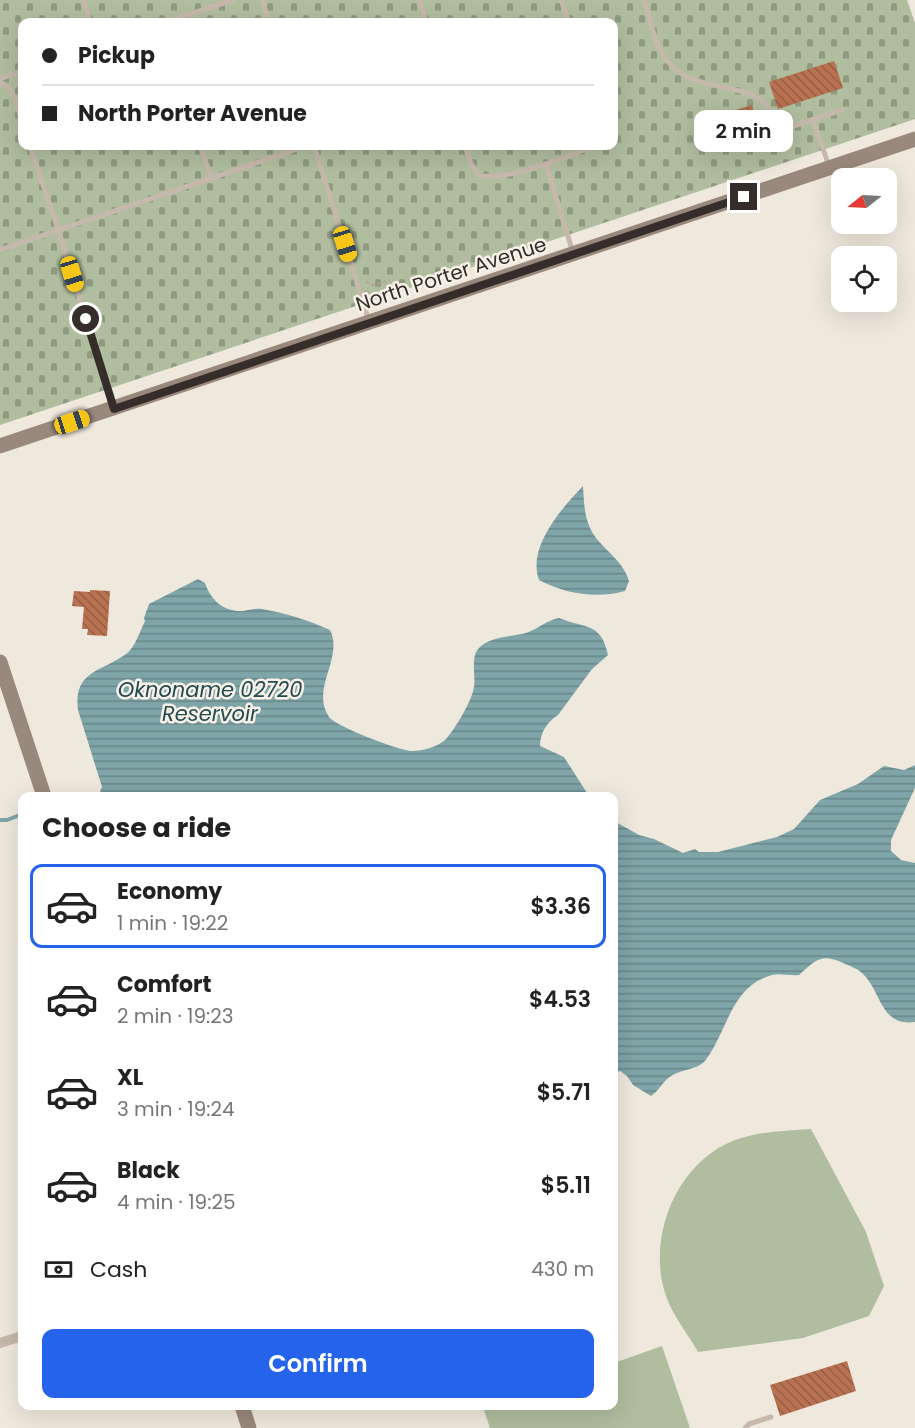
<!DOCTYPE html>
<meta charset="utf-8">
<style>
:root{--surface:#fff;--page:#f2f2f2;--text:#222;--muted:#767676;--line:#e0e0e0;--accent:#2563eb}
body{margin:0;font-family:Poppins,sans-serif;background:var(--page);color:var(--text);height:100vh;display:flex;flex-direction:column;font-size:22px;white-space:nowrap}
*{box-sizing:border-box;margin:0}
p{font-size:20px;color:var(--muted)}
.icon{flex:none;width:33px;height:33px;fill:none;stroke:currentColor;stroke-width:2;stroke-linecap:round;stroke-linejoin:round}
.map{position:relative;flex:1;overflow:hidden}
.details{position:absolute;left:18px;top:792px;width:600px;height:618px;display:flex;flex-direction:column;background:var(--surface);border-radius:12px;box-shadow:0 6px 24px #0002}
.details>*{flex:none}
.top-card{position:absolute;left:18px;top:18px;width:600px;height:132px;border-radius:12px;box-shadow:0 6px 24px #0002;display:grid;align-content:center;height:132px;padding:0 24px;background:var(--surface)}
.needle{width:39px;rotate:252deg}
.fabs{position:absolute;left:831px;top:168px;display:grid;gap:12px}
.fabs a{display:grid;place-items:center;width:66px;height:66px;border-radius:12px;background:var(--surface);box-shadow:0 6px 24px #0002;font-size:30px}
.end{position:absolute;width:27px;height:27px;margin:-14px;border:8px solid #342d29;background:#fff;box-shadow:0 0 0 3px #fff}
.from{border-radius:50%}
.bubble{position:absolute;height:42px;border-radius:12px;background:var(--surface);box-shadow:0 6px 24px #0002;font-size:20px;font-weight:600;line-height:42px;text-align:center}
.car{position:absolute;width:18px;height:36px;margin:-18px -9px;border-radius:8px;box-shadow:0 0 4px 2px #0007;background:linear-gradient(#f5c518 24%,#345 0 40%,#f5c518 0 76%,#345 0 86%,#f5c518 0)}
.top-card b{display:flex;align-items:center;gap:21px;height:57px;font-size:22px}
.top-card b+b{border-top:2px solid var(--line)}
.top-card i{width:15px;height:15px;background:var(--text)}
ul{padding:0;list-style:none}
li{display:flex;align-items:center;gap:18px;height:84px;margin:0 12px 9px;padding:0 12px;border:3px solid transparent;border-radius:12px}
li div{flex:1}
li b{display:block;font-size:22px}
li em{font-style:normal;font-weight:600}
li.on{border-color:var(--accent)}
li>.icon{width:54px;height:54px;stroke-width:1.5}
h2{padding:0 24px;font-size:27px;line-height:72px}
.pay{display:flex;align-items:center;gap:15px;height:66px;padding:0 24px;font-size:22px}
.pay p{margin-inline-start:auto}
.action{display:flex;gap:12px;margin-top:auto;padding:12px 24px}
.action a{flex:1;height:69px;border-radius:12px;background:var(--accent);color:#fff;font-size:24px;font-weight:600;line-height:69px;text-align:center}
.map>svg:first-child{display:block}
.cemetery{fill:url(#cemetery-stones);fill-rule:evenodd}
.pitch{fill:#b0bd9e}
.water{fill:url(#water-rules)}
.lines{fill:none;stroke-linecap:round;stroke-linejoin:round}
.stream{stroke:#7fa5a9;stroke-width:4}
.building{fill:url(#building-back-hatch)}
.path{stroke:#b2a394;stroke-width:2;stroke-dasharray:3 3;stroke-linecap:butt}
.lane{stroke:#c6b8aa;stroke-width:5}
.street{stroke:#c6b8aa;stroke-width:10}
.secondary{stroke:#99887c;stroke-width:15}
.route{stroke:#342d29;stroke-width:8}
.labels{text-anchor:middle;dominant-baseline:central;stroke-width:5;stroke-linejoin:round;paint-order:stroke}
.street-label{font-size:20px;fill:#342d29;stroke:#f7f1e8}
.water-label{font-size:21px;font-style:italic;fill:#234b51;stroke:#f7f1e8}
</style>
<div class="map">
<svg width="915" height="1428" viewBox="0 0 915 1428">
<defs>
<pattern id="cemetery-stones" width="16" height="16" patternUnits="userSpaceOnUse" patternTransform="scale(1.5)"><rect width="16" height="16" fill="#b0bd9e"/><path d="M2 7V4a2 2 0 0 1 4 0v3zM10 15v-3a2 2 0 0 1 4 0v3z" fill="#909a81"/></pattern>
<pattern id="water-rules" width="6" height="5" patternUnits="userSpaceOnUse" patternTransform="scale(1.5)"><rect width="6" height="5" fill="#7fa5a9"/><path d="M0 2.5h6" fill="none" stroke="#69878a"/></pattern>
<pattern id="building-back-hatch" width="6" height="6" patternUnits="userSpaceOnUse" patternTransform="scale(1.5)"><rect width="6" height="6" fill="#b87151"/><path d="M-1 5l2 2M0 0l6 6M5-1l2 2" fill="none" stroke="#965d43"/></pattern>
</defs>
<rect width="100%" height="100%" fill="#efe8dd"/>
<path class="cemetery" d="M 0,0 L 907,0 L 915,23 L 915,119 L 0,425 ZM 22,22 L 614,22 L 614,146 L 22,146 Z"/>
<path class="pitch" d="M 811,1129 L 866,1232 L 884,1286 L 869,1316 L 803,1338 L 698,1352 C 688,1334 673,1316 666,1296 C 646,1239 676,1162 735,1140 C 760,1131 785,1131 811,1129 Z
M 662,1346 L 690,1428 L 490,1428 L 483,1407 L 488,1406 L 614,1406 L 614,1363 Z"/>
<path class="water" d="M 583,486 C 584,501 584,518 592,532 C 603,550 623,560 629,581 L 625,591 C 596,599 565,594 539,580 C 527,547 562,508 583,486 Z
M 198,579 L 205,583 C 211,600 223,612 243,611 C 250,610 256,608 262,609 C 285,613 308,620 330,630 C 344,658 310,689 329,717 C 335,726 400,751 412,751 C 423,751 438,747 446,739 C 455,729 472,701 474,687 C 476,676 470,657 479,648 C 490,636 512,637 526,633 C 538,629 547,620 559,618 C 586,629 601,622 608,655 L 592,669 L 558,715 C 547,722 540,733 540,746 L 564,757 L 587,793 L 587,796 L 105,796 L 100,791 L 102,787 L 78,710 C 73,671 101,672 126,654 C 135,648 140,631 145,621 L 144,618 L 149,604 Z
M 915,765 L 915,788 L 891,840 L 891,851 L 901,860 L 915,863 L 915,1022 C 881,1027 881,992 864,975 C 859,969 850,966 843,963 C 821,953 816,960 799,975 C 790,976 780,973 772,975 C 730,987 728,1031 705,1061 C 696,1070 683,1069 673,1075 C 663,1080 660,1090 651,1096 L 633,1085 L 627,1076 L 620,1071 L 614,1074 L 614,821 L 639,835 L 654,839 L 683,853 L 695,849 L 699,852 L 718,852 L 777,837 L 794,829 L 820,800 L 858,784 L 884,766 L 904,770 Z"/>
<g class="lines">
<path class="stream" d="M 0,820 L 7,820 L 20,815"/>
</g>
<path class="building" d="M 834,61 L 843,88 L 778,109 L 769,82 Z
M 752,105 L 763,140 L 748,145 L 742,129 L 729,133 L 723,114 Z
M 90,590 L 110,591 L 107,636 L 87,635 L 88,629 L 82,629 L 84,607 L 72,606 L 74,591 L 90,592 Z
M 847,1361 L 856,1391 L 780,1416 L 770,1385 Z"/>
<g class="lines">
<path class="path" d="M 366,282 L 373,285 L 390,280"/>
<path class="lane" d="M 83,0 L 90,22
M 262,0 L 269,22
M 419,0 L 426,22
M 561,0 L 569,22
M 644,0 C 651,22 655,51 673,67 C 700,91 742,84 764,102 C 770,108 774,123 778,131 L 842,110
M 166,22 L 233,0
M 0,79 L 22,71
M 0,82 C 15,88 18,108 22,123
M 813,120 L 829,166
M 30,146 L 58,229 L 113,407
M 200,146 L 211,177
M 314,146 L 369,321
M 465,146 L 471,164 L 480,176 C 517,179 560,158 595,146
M 546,164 L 573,253
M 0,250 L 306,146
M 745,1428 L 749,1424 L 771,1417"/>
<path class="street" d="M 0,1343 L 22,1336"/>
<path class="secondary" d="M 0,446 L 915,139
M 0,662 L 44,796
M 242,1406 L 249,1428"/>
</g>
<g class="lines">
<path class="route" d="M 86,319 L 114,409 L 744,197"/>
</g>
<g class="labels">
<g class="street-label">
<text transform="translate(451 274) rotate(-18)">North Porter Avenue</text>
</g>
<g class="water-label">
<text x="210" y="689">Oknoname 02720<tspan x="210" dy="24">Reservoir</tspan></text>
</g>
</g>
</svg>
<div class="fabs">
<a><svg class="needle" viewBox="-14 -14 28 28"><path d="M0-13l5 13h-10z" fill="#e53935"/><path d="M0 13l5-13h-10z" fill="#767676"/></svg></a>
<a><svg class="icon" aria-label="locate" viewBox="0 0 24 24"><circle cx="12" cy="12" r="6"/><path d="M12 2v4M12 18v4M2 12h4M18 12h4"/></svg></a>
</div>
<i class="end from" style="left:86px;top:319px"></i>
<i class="end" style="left:744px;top:197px"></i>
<div class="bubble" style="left:694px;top:110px;width:99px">2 min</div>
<i class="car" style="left:345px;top:244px;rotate:163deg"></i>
<i class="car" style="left:72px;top:274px;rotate:163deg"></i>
<i class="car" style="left:72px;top:422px;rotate:72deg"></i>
<div class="top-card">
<b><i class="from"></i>Pickup</b>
<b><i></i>North Porter Avenue</b>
</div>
<section class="details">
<h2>Choose a ride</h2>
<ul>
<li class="on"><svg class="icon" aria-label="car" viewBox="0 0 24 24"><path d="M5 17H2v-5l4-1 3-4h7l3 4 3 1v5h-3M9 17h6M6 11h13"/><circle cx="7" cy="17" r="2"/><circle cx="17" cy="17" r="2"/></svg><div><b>Economy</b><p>1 min · 19:22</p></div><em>$3.36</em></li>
<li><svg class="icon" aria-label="car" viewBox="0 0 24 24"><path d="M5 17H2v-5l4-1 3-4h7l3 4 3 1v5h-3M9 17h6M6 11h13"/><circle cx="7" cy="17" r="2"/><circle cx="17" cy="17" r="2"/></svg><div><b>Comfort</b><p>2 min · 19:23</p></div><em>$4.53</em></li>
<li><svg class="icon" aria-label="car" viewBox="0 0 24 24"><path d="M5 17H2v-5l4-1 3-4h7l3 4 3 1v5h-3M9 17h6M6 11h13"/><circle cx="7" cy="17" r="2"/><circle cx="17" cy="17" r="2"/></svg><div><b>XL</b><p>3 min · 19:24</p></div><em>$5.71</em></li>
<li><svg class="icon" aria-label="car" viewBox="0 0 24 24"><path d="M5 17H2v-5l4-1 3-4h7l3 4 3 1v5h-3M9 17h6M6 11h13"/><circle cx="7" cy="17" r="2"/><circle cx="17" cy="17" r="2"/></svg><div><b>Black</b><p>4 min · 19:25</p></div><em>$5.11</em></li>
</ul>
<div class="pay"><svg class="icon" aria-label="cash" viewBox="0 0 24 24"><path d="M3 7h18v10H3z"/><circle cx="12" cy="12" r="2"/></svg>Cash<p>430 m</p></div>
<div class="action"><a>Confirm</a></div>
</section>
</div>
